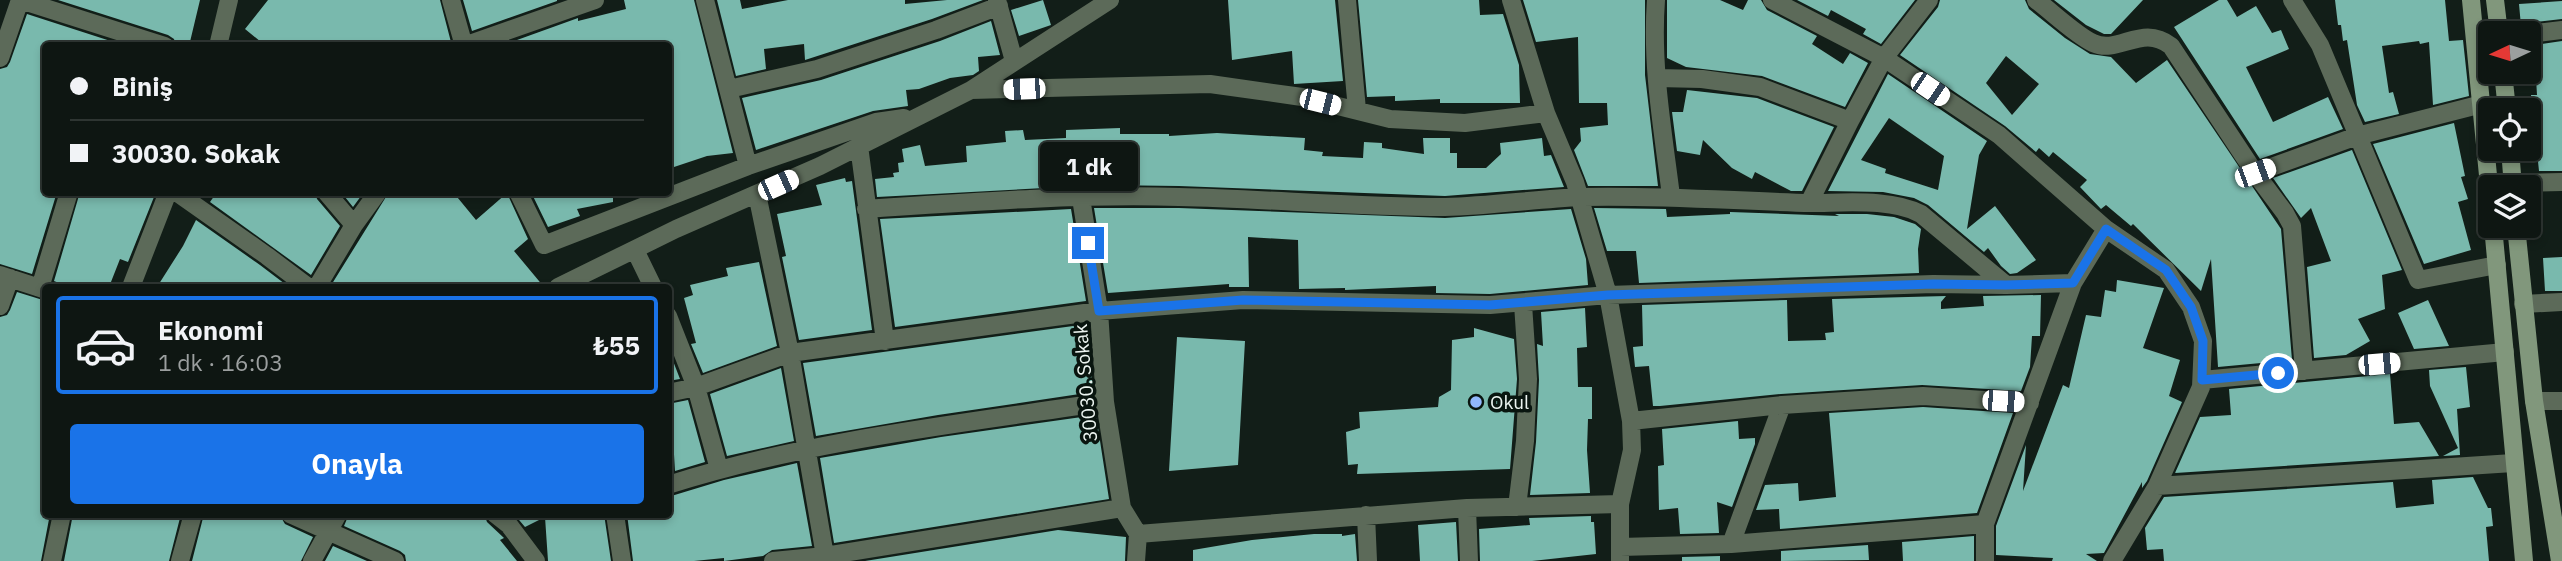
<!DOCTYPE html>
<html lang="tr">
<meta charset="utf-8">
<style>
:root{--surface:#0e1612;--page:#1c2320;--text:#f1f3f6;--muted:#9b9f9f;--line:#2e3532;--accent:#1a73e8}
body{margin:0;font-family:"IBM Plex Sans",sans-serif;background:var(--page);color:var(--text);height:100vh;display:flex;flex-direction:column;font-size:26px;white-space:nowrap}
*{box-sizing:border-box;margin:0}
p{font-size:23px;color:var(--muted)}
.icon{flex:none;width:38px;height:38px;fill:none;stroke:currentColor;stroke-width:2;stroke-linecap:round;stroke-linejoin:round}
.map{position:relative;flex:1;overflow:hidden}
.drawer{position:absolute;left:42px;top:284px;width:630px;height:234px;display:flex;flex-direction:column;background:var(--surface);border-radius:7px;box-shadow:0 4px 10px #0003,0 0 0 2px var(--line)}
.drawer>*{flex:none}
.banner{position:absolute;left:42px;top:42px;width:630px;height:154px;border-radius:7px;box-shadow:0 4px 10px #0003,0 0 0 2px var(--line);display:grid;align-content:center;height:154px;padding:0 28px;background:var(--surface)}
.needle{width:46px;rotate:266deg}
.fabs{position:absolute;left:2478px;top:21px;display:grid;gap:14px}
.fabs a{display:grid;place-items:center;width:63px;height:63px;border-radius:7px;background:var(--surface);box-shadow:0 4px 10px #0003,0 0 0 2px var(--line);font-size:35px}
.end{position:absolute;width:32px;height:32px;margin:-16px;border:9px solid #1a73e8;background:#fff;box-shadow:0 0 0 4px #fff}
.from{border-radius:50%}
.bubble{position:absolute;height:49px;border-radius:7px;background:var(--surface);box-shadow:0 4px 10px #0003,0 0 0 2px var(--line);font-size:23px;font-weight:800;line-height:49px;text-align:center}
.car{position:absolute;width:21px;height:42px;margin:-21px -10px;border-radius:9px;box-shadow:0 0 5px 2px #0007;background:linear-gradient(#fff 24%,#345 0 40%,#fff 0 76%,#345 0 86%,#fff 0)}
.banner b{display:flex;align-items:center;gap:24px;height:66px;font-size:26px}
.banner b+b{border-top:2px solid var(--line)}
.banner i{width:18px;height:18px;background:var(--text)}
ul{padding:12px 0 0;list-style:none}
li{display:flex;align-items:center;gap:21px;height:98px;margin:0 14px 10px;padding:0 14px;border:4px solid transparent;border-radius:7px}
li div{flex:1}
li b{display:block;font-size:26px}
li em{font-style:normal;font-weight:800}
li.active{border-color:var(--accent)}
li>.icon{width:63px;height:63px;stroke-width:1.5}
.button{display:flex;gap:14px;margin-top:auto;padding:14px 28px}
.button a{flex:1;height:80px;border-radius:7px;background:var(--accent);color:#fff;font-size:28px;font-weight:800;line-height:80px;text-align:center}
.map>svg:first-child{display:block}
.building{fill:#79b9ad;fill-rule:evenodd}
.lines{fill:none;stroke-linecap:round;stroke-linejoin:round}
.street{stroke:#5c6a59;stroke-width:18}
.secondary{stroke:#81977c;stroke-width:18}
.route{stroke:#1a73e8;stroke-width:9}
.poi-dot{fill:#91b8fd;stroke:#09150f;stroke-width:2.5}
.labels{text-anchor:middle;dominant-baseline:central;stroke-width:7;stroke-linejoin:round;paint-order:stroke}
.street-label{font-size:19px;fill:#ecf4f0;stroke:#09150f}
.poi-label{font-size:19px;fill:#ecf4f0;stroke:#09150f;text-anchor:start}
</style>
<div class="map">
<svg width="2562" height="561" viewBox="0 0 2562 561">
<rect width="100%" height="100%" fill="#121e18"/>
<path class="building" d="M 58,0 L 200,0 L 189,46 L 176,46 L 174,39 L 168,35 Z
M 268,0 L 440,0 L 452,46 L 266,46 L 245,29 Z
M 463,0 L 557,0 L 557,1 L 472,31 Z
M 624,0 L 694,0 L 733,153 L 707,156 L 668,169 L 668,46 L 500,46 L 578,18 L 578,21 L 626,9 Z
M 717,0 L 740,0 L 742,9 L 788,0 L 905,0 L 905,4 L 947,0 L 983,0 L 932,19 L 805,60 L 804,44 L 764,49 L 766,69 L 736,76 Z
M 1043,0 L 1051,25 L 1019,36 L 1011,10 Z
M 1228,0 L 1335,0 L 1343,81 L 1294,84 L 1292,51 L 1232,60 Z
M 1358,0 L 1479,0 L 1480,15 L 1503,14 L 1519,65 L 1520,103 L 1440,103 L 1440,99 L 1395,101 L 1395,96 L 1367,97 Z
M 1523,0 L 1645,0 L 1645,75 L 1658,186 L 1588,186 L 1574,150 L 1581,141 L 1580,128 L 1608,125 L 1607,103 L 1579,103 L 1578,37 L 1536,42 Z
M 1667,0 L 1720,0 L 1743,10 L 1748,0 L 1761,0 L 1767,10 L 1817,36 L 1812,44 L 1843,64 L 1850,53 L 1868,63 L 1845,107 L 1762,76 L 1686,67 L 1667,58 Z
M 1797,0 L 1915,0 L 1881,44 L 1863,34 L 1866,29 L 1831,10 L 1828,16 Z
M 1940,0 L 2025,0 L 2029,9 L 2065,38 L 2090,54 L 2111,57 L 2136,83 L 2167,60 L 2281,229 L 2292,360 L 2218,367 L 2211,259 L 2201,291 L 2133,224 L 2131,226 L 2106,205 L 2101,209 L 2080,187 L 2087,180 L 2053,152 L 2049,157 L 2039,148 L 2036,152 L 2005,126 L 1900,55 L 1938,7 ZM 2006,56 L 2039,84 L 2012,115 L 1986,83 Z
M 2054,0 L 2143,0 L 2111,34 L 2104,34 L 2086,25 Z
M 2219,0 L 2227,0 L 2237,17 L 2256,6 L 2272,33 L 2281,30 L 2289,49 L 2246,67 L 2273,122 L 2328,97 L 2343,129 L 2260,159 L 2174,27 Z
M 2335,0 L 2445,0 L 2449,41 L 2463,40 L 2469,96 L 2433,105 L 2429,42 L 2420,44 L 2419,41 L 2382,46 L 2389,93 L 2393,92 L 2399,114 L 2365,122 L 2357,105 L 2347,40 L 2343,41 L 2341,25 L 2338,25 Z
M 2562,1 L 2562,19 L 2528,23 L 2521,26 L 2519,4 Z
M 27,14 L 126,46 L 46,46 L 46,126 L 41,139 L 46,141 L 46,192 L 57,192 L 32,274 L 0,264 L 0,69 L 7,67 L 10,62 Z
M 991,21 L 1000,55 L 978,57 L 979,71 L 973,75 L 950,78 L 919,89 L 906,90 L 908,106 L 873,111 L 756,150 L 742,98 L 821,80 L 940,41 Z
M 2562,41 L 2562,171 L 2539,171 L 2531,95 L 2537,95 L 2534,45 Z
M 1888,74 L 1987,141 L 1979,155 L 1967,229 L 1995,206 L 2036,260 L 2017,273 L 2010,274 L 2001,266 L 1988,248 L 1984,252 L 1928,205 L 1914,198 L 1883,192 L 1828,191 ZM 1889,118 L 1944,156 L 1938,190 L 1885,173 L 1886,169 L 1861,160 Z
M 1687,90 L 1757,98 L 1834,127 L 1802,191 L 1791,191 L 1755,172 L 1752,179 L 1732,168 L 1703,140 L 1700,155 L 1677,151 L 1672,112 L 1683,112 Z
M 2454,123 L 2465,176 L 2461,177 L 2468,199 L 2458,202 L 2471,250 L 2424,264 L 2373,144 Z
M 1120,128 L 1120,134 L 1169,134 L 1169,136 L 1217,133 L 1305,138 L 1304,150 L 1323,152 L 1322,156 L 1363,158 L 1364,142 L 1382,143 L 1382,148 L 1424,154 L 1423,138 L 1450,138 L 1450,153 L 1457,153 L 1457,168 L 1486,168 L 1501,154 L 1500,143 L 1542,138 L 1544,156 L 1551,155 L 1564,187 L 1445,196 L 1179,186 L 1101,185 L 877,197 L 875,179 L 894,177 L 893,173 L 899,172 L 898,163 L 904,162 L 902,149 L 920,145 L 925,166 L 967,162 L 966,146 L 1006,142 L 1005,131 L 1023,130 L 1025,140 L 1066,138 L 1066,130 Z
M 2352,150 L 2402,270 L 2382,275 L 2385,309 L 2358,319 L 2370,341 L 2346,355 L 2314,358 L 2307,267 L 2331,261 L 2311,208 L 2301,218 L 2273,178 Z
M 845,178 L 846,182 L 852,181 L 872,330 L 799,340 L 782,257 L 786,256 L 777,214 L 822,205 L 816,185 Z
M 80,192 L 156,192 L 128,262 L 120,259 L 109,287 L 69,287 L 54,281 Z
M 217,192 L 315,192 L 317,199 L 340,226 L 311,275 L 210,202 Z
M 341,192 L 364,192 L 353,207 Z
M 389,192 L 453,192 L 476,220 L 507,193 L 528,239 L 514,251 L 544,287 L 330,287 Z
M 531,192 L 613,192 L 613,202 L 577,209 L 580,216 L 548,227 Z
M 1094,208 L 1179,208 L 1445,218 L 1571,209 L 1586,259 L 1588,285 L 1490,294 L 1436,293 L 1436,286 L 1345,290 L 1345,288 L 1299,289 L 1298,240 L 1248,237 L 1249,287 L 1229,287 L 1229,284 L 1108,293 Z
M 1594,208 L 1666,209 L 1667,217 L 1730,214 L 1730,212 L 1839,216 L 1835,214 L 1867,214 L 1894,217 L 1915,224 L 1921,229 L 1918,249 L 1919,273 L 1639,283 L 1636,251 L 1607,251 Z
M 1071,209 L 1086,301 L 895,327 L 880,219 Z
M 196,220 L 260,265 L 289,287 L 157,287 L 183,246 Z
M 2562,257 L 2562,291 L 2545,291 L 2543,258 Z
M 759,262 L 777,346 L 703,373 L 691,344 L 696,343 L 684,298 L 693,295 L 690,285 L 728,276 L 726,268 Z
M 2117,280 L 2164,288 L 2143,348 L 2180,360 L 2169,396 L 2182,402 L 2147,481 L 2142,488 L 2142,482 L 2104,553 L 2086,554 L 2097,561 L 2052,561 L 2053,558 L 1996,555 L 1996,526 L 2026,445 L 2023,491 L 2063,385 L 2069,388 L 2086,315 L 2101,317 L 2105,290 L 2116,292 Z
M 17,292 L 46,301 L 46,464 L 41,478 L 46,480 L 46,514 L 50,514 L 41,561 L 0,561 L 0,317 L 7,315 L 10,310 Z
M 2041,295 L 2040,336 L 2032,336 L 2030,367 L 2021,391 L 1922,385 L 1781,394 L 1660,406 L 1653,406 L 1649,366 L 1635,367 L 1633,347 L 1643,346 L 1642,305 L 1787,300 L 1788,341 L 1826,340 L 1825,333 L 1834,332 L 1832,299 L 1946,296 L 1941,302 L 1941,309 L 1984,306 L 1983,296 Z
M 2428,300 L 2449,346 L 2414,349 L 2398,313 Z
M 1585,308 L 1587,347 L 1577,348 L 1578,387 L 1592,387 L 1592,419 L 1588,419 L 1587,450 L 1590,493 L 1530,495 L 1536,442 L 1539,380 L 1537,344 L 1543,346 L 1541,312 Z
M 1088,324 L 1093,392 L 938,415 L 816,436 L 803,363 Z
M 1474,328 L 1514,339 L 1517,379 L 1510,469 L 1357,474 L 1358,464 L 1348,465 L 1346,432 L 1360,428 L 1359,412 L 1438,407 L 1439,397 L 1451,390 L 1452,340 L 1474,337 Z
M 1177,337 L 1245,341 L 1238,465 L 1169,471 Z
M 668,348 L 680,379 L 668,381 Z
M 2466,367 L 2470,407 L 2457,409 L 2460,455 L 2443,456 L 2458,448 L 2430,386 L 2429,370 Z
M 781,368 L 794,441 L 727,456 L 710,394 Z
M 2390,374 L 2394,424 L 2419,422 L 2439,456 L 2175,473 L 2200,417 L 2231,415 L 2229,389 Z
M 688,400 L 705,462 L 675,471 L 673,438 L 668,440 L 668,404 Z
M 1923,407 L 2013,413 L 1977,513 L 1780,529 L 1779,509 L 1756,510 L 1765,485 L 1798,483 L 1799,501 L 1836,497 L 1829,413 Z
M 1096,415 L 1109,499 L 834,543 L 820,458 L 941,437 Z
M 1738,421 L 1739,439 L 1755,438 L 1755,444 L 1732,507 L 1717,502 L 1719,533 L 1680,534 L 1678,508 L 1659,510 L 1658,466 L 1664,465 L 1662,429 Z
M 797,463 L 812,546 L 772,550 L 763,556 L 724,561 L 724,558 L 694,561 L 633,561 L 627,514 L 668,514 L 668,497 L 724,480 Z
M 2473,477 L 2488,508 L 2491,508 L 2493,526 L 2486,527 L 2489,561 L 2164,561 L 2163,549 L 2147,550 L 2145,528 L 2164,497 L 2393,482 L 2396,508 L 2434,504 L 2432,480 Z
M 73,514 L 181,514 L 169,561 L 64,561 Z
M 204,514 L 279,514 L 285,524 L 313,537 L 301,561 L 192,561 Z
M 349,514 L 484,514 L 487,522 L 504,538 L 500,540 L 517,561 L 406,561 L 405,555 L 400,551 L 344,526 Z
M 514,514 L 551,514 L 547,517 L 604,514 L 611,561 L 548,561 L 545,517 L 525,527 Z
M 1591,516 L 1591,522 L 1594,522 L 1596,554 L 1532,561 L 1480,561 L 1479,529 L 1530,525 L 1529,518 Z
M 1456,522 L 1458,561 L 1420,561 L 1418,525 Z
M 1058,530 L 1126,537 L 1125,561 L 865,561 Z
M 1314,534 L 1342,534 L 1342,536 L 1355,534 L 1357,561 L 1193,561 L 1193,550 L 1252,540 Z
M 1974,536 L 1974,561 L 1903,561 L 1902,542 Z
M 1868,545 L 1869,560 L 1781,561 L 1781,551 Z
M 333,546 L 367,561 L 325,561 Z
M 1720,556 L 1720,561 L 1682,561 L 1682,557 Z"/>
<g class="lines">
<path class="street" d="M 20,0 L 165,46
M 451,0 L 464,46
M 705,0 L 748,166
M 997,0 L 1014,61
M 1347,0 L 1357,110
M 1656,0 C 1651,66 1663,131 1671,196
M 1772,0 L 1884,58 L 1999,135 L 2106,229 L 2166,270 L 2191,307 L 2203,341 L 2201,387 L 2157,486 L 2112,561
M 2036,0 C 2052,12 2076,35 2093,43 C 2119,55 2142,23 2171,46 L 2255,173 L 2357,136 L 2482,104
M 2292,0 L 2320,45 L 2418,280 L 2497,265
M 2529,34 L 2562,30
M 218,46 L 229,0
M 464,46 L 595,0
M 0,58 L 20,0
M 1657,78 L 1702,79 L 1760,87 L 1850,121
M 729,89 L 817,69 L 936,30 L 999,6
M 971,90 L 1210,84 L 1302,97 L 1390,119 L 1465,123 L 1546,113
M 859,146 L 885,341
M 2255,173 L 2285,213 L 2292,226 L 2304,371
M 2513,183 L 2562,182
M 176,192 L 267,256 L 308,287
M 326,192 L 354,225
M 518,192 L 544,245 L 748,166 L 876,122 L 904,118
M 757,194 L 790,353 L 825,556
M 1081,198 L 1099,311 L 1105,402 L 1122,508 L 1138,534 L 1136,561
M 1809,203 L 1850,121 L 1884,58 L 1929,0
M 866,209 C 970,202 1075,194 1179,197 C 1268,199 1356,207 1445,207 C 1491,206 1536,199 1582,197 C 1659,195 1734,201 1811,203 C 1843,203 1892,198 1921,214 L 2006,285
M 635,250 L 653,287
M 0,275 L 46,290
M 131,287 L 168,192
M 317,287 L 354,225 L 378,192
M 558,287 L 676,229 L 820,166 L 971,90 L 1110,0
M 40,288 L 69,192
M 2523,304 L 2562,302
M 0,306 L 10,278
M 668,316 L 696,387 L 719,469
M 2202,380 L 2505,352
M 668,393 L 696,387 L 790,353 L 1099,311 L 1243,300 L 1490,305 L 1608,295 L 1933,284 L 2006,285 L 2073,283
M 2534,401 L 2562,401
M 1631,421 L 1782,405 L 1923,396 L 2030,403
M 668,485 C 809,440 959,424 1105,402
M 2157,486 L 2513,463
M 1620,504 L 1620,561
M 1517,507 L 1525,441 L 1528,379 L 1523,304
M 1467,508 L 1469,561
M 290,514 L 395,561
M 495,514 L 509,525 L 536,561
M 615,514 L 622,561
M 1366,515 L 1368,561
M 1138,534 L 1467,508 L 1620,504 L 1632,450 L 1631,421 L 1608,295 L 1575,182 L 1546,113 L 1511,0
M 1731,544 L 1782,405
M 1620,547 L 1731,544 L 1985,524
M 52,561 L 62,514
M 180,561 L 193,514
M 312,561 L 338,514
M 773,561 L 825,556 L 1122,508
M 1985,561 L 1985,524 L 2073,283 L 2106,229"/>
<path class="secondary" d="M 2471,0 L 2490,196
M 2495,0 L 2499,33
M 2503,72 L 2507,110
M 2510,149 L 2513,187
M 2493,226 L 2524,561
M 2516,226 L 2534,401 L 2560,561"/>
</g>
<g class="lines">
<path class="route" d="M 1088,243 L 1099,311 L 1243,300 L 1490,305 L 1608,295 L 1933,284 L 2006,285 L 2073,283 L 2106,229 L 2166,270 L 2191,307 L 2203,341 L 2202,380 L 2278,373"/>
</g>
<circle class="poi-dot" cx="1476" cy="402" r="7"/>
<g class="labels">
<g class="street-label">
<text transform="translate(1085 383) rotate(-95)">30030. Sokak</text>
</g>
<g class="poi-label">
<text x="1490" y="402">Okul</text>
</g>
</g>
</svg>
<div class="fabs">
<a><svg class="needle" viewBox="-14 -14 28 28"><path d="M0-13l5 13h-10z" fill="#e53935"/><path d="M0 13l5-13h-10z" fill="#9b9f9f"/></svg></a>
<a><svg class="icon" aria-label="locate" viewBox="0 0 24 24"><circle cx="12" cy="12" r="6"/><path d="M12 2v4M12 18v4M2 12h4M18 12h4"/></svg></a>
<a><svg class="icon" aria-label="layers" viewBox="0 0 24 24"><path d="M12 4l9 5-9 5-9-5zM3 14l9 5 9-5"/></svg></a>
</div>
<i class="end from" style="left:2278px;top:373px"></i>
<i class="end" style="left:1088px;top:243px"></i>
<div class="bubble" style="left:1040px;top:142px;width:98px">1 dk</div>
<i class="car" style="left:1024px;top:89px;rotate:268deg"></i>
<i class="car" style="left:1930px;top:89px;rotate:124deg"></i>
<i class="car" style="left:1320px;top:102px;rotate:104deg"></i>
<i class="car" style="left:2255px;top:173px;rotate:70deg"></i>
<i class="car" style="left:778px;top:185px;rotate:66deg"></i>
<i class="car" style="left:2379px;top:364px;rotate:85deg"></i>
<i class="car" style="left:2003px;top:401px;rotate:93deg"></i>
<div class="banner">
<b><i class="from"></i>Biniş</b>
<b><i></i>30030. Sokak</b>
</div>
<section class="drawer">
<ul>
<li class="active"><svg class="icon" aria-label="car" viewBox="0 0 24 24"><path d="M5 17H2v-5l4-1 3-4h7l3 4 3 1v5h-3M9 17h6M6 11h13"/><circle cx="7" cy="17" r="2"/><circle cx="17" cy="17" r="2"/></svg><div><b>Ekonomi</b><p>1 dk · 16:03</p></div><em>₺55</em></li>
</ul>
<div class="button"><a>Onayla</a></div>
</section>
</div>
